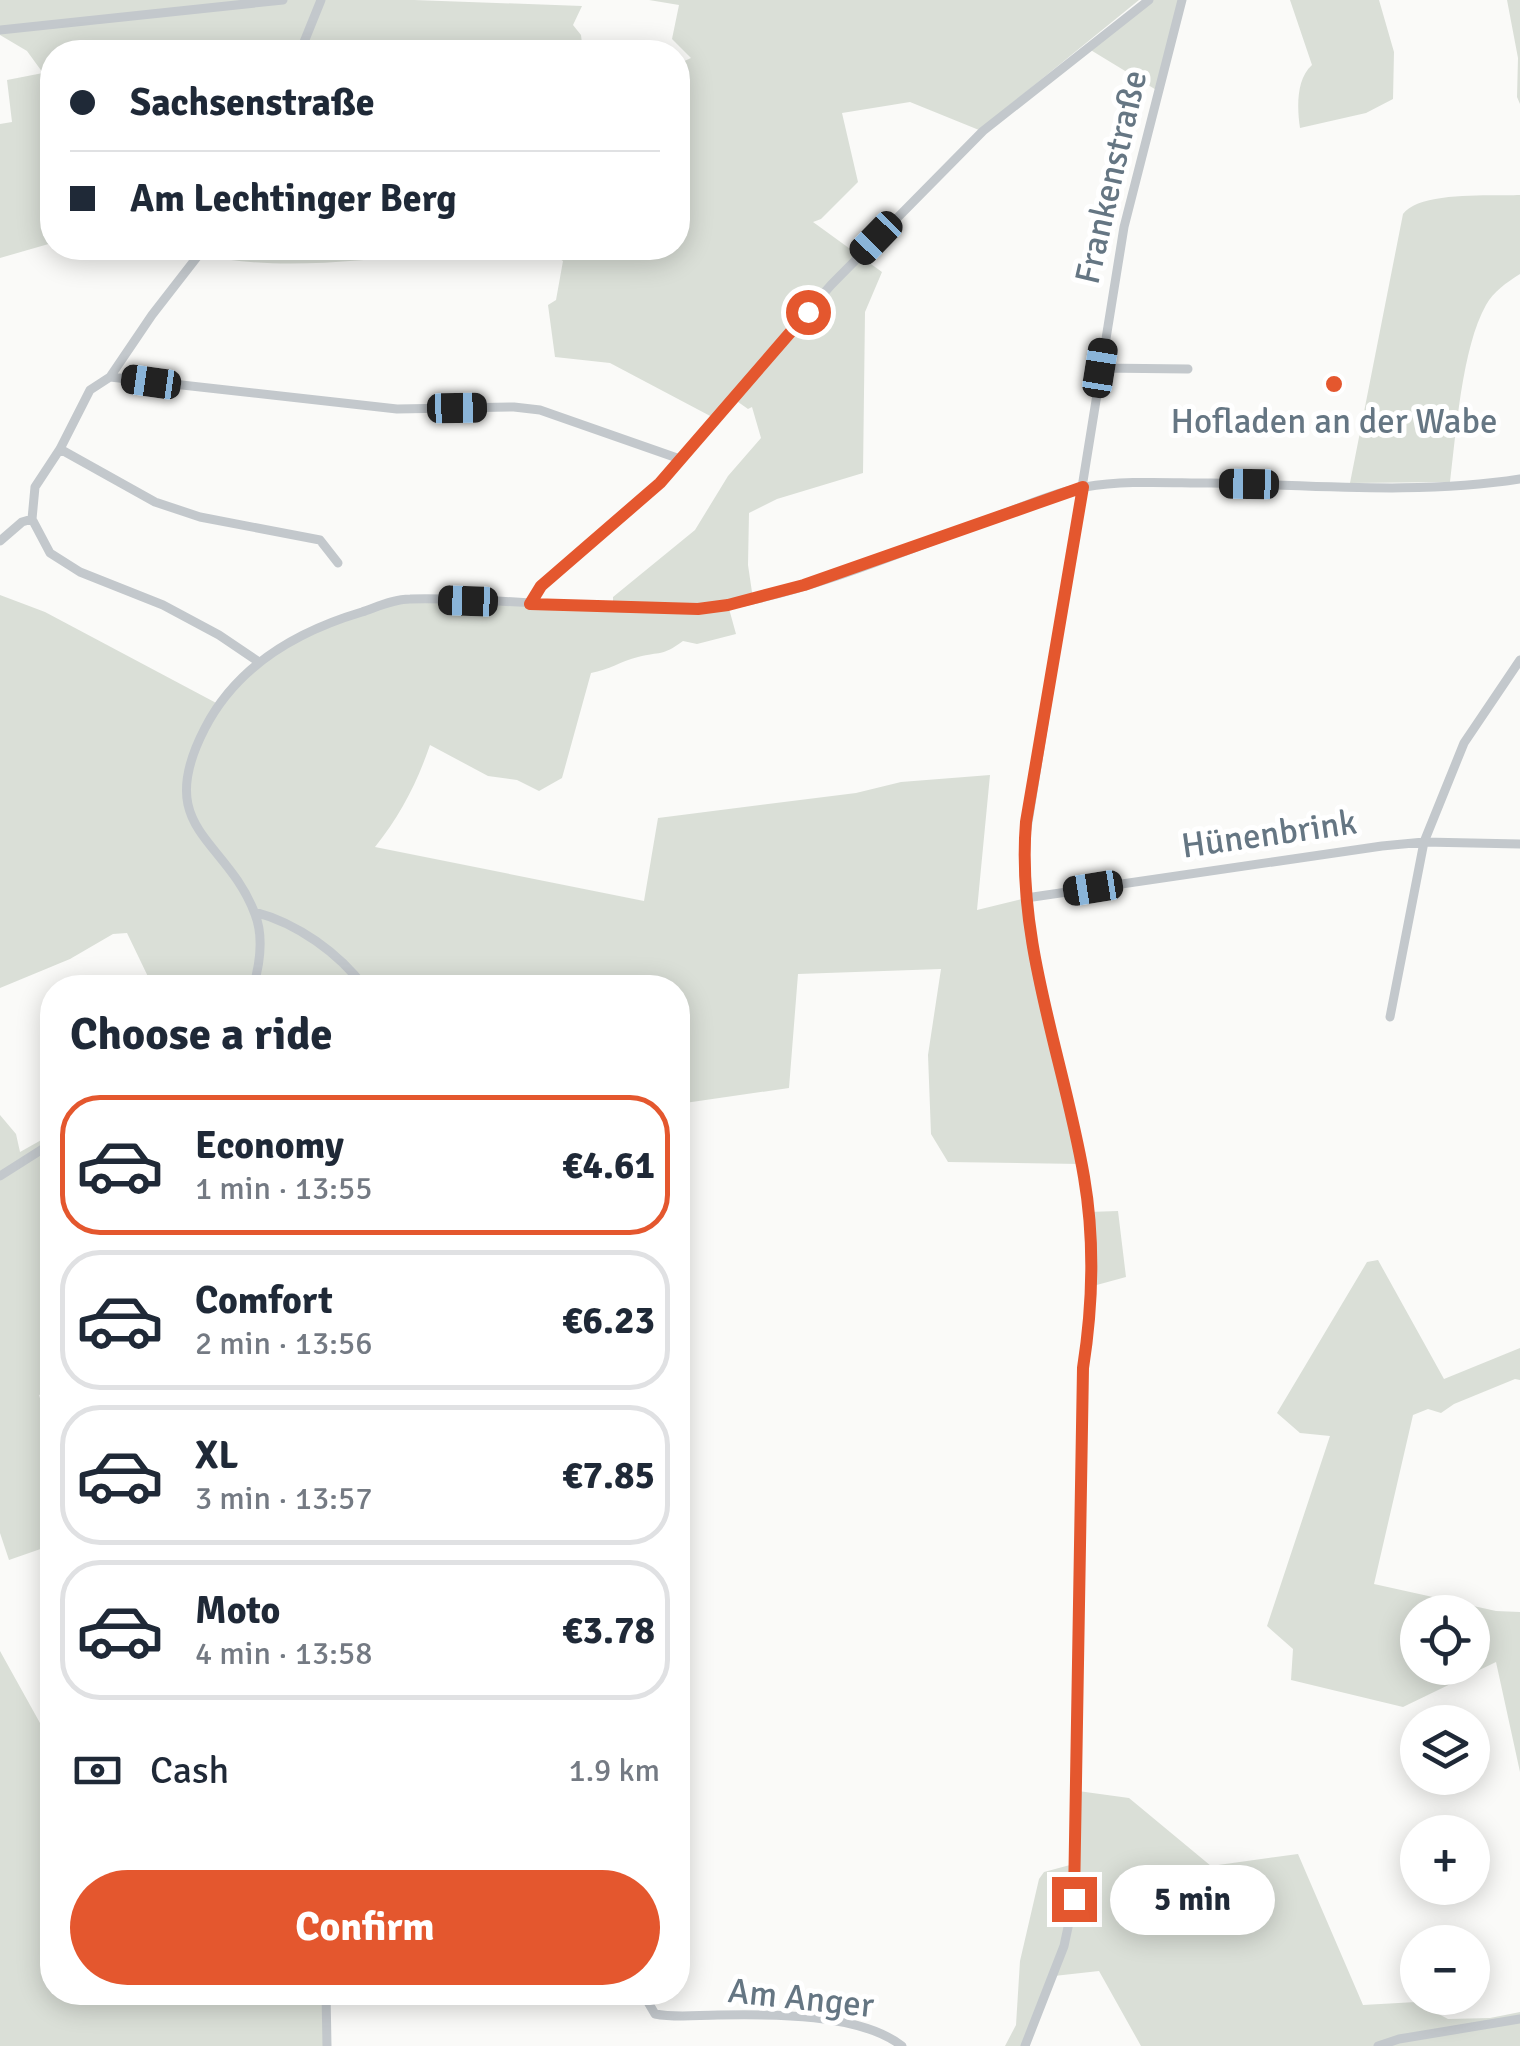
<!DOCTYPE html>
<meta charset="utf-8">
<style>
:root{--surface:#fff;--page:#f2f2f3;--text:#1f2937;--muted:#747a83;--line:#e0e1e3;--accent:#e4572e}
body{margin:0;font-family:Signika,sans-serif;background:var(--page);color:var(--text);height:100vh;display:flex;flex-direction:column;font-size:38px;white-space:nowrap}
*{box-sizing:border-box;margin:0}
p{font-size:32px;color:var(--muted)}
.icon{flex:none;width:55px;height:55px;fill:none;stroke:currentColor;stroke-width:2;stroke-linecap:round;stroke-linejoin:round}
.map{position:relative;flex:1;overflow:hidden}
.side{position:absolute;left:40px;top:975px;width:650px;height:1030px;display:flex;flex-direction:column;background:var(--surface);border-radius:40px;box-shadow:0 5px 25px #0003}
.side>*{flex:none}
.top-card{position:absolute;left:40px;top:40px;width:650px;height:220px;border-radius:40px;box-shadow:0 5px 25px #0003;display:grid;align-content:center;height:220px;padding:0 30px;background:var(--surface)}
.tools{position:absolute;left:1400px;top:1595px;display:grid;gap:20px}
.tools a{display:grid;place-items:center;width:90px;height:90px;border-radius:50%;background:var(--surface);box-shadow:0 5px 25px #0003;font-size:50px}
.end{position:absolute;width:45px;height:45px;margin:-22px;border:12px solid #e4572e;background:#fff;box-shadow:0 0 0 5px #fff}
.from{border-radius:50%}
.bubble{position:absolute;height:70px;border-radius:35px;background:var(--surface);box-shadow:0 5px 25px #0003;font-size:32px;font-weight:700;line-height:70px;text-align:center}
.car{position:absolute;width:30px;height:60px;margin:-30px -15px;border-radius:12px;box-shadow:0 0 8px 2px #0007;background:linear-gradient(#222 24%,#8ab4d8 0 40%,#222 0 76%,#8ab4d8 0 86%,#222 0)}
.top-card b{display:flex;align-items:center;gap:35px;height:95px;font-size:38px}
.top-card b+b{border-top:2px solid var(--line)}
.top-card i{width:25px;height:25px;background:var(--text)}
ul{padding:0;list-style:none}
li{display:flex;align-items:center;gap:30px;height:140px;margin:0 20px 15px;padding:0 10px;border:5px solid var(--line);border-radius:40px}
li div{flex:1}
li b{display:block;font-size:38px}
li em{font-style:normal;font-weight:700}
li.on{border-color:var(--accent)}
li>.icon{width:90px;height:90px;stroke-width:1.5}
h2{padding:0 30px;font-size:45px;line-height:120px}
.pay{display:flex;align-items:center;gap:25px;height:110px;padding:0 30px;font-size:38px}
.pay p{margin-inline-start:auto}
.action{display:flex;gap:20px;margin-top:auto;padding:20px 30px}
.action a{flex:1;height:115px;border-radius:60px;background:var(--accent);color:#fff;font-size:40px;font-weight:700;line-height:115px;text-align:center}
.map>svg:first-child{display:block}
.green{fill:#dadfd7;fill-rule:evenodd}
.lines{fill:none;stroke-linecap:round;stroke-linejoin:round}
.minor{stroke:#c3c8cc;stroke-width:9}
.route{stroke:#e4572e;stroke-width:12}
.poi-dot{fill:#e4572e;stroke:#fff;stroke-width:4}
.labels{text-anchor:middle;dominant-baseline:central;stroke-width:10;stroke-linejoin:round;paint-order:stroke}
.street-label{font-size:35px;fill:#657683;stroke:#fff}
.poi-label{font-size:35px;fill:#657683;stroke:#fff}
</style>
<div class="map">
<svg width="1520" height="2046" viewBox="0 0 1520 2046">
<rect width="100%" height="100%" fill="#fafaf8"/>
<path class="green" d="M 0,0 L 414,0 L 582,6 L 573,25 L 581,35 L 583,52 L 52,52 L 52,73 L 44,75 L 52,151 L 52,243 L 0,258 L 0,124 L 12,122 L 7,80 L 43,73 L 27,51 L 0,35 Z
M 649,0 L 1139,0 L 979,130 L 910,102 L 842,113 L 858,182 L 821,219 L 813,222 L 882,272 L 865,312 L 863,473 L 777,499 L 749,513 L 748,565 L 753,599 L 728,605 L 736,634 L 697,644 L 683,641 C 661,657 661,651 638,657 C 621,661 609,670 591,673 L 562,778 L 539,791 L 517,780 L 488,776 L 430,745 C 417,783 400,816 375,847 L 644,901 L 658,818 L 856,793 L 901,782 L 990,775 L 977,910 L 1026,898 L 1081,1164 L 948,1162 L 931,1134 L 928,1055 L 941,969 L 798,974 L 789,1088 L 678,1104 L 678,988 L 153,987 L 127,933 L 113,934 L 70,959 L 0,988 L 0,595 L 45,612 L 220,705 L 239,683 L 299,635 L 405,599 L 613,607 L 613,597 L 695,530 L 728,476 L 761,438 L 752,407 L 748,409 L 731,397 L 714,418 L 610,363 L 555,357 L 548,305 L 556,300 L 563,261 L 546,250 C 436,244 305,280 199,254 L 204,248 L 678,248 L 678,64 L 691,58 L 672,39 L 679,5 Z
M 1148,0 L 1185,0 L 1158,91 L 1089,49 Z
M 1290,0 L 1379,0 L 1394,52 L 1393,99 L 1366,113 L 1300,128 C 1297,108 1296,79 1312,65 Z
M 1507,0 L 1520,0 L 1520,104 L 1517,97 L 1518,58 Z
M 1520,195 L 1520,274 C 1506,283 1494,291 1486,305 C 1462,347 1456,434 1450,482 L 1350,483 L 1403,214 C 1419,191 1492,196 1520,195 Z
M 0,1115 L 16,1134 L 20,1152 L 52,1134 L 52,1391 L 39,1395 L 52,1438 L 52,1545 L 9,1560 L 0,1533 Z
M 1118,1211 L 1126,1277 L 1093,1286 L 1088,1212 Z
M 1378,1260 L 1444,1379 L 1520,1348 L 1520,1380 L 1515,1379 L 1454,1404 L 1441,1413 L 1428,1409 L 1413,1415 L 1374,1584 L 1496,1611 L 1520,1612 L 1520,1772 L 1496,1662 L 1403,1707 L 1291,1680 L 1293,1649 L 1267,1626 L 1330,1436 L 1300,1433 L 1277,1413 L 1367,1262 ZM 1418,1612 L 1472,1612 L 1472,1668 L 1418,1668 Z
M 0,1651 L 40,1723 L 52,1717 L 52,1992 L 326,1993 L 327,2046 L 0,2046 Z
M 1078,1791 L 1129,1798 L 1211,1866 L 1298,1854 L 1363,2005 L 1416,2002 L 1448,2019 L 1490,2018 L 1520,2012 L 1520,2046 L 1141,2046 L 1099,1971 L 1054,1976 L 1025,2046 L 1005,2046 L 1016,2025 L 1020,1961 L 1039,1879 L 1044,1872 L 1070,1865 L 1071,1798 Z"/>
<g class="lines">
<path class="minor" d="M 0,30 L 283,0
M 300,52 L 321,0
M 204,248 L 152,315 L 110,377 L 90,390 L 60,449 L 35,487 L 32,519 L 50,553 L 80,572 L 163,605 L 219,635 L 259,662
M 1100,368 L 1188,369
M 110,377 L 397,409 L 514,407 L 540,410 L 680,459
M 60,449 L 155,502 L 200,517 L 320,540 L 338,563
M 0,541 L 22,522 L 32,519
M 530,604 L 541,587 L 660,483 L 831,285 L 983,131 L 1149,0
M 1026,898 L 1382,846 L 1424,842 L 1520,844
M 255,912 C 297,923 339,953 365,988
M 253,988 C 260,964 264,937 255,914 C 226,837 152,830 205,728 C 237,666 298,631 362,612 C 377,607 394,599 410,599 C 485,597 561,607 636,608 C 667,608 697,610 728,605 C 815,589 900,553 982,522 C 1015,510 1051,493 1085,487 C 1126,480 1169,483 1211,483 C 1313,485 1419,495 1520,479
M 1390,1017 L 1424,842 L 1464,743 L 1520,660
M 0,1176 L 52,1143
M 326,1992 L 327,2046
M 642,1992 L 655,2014 C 676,2018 698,2015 718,2015 C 771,2014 860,2013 902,2046
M 1025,2046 L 1064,1946 L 1074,1899 L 1083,1367 C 1093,1304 1095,1241 1084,1177 C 1065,1068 1021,959 1024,847 L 1124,227 L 1182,0
M 1378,2046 L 1399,2039 L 1520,2019"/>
</g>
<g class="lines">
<path class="route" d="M 808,312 L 660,483 L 541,586 L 530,604 L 698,609 L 728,605 L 804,585 L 1083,487 L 1026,822 C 1016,943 1064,1059 1084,1177 C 1095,1241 1093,1304 1083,1368 L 1074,1899"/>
</g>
<circle class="poi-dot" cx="1334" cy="384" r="10"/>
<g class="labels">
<g class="street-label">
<text transform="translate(1111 177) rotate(-77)">Frankenstraße</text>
<text transform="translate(1269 834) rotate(-8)">Hünenbrink</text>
<text transform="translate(801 1998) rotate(6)">Am Anger</text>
</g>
<g class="poi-label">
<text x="1334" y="421">Hofladen an der Wabe</text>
</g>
</g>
</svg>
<div class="tools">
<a><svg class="icon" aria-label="locate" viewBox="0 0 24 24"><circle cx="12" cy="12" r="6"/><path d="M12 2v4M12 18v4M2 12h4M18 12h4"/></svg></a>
<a><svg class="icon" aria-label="layers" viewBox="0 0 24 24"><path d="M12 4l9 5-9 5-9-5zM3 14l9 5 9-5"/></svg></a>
<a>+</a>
<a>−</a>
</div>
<i class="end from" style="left:808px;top:312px"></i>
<i class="end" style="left:1074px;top:1899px"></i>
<div class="bubble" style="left:1110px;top:1865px;width:165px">5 min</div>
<i class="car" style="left:876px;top:238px;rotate:224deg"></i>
<i class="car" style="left:1100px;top:368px;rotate:9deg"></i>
<i class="car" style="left:151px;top:382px;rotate:278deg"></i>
<i class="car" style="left:457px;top:408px;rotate:89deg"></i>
<i class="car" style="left:1249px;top:484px;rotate:271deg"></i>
<i class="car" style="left:468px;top:601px;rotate:272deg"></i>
<i class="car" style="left:1093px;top:888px;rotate:261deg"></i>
<div class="top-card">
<b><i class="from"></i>Sachsenstraße</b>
<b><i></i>Am Lechtinger Berg</b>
</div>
<section class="side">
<h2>Choose a ride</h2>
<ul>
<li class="on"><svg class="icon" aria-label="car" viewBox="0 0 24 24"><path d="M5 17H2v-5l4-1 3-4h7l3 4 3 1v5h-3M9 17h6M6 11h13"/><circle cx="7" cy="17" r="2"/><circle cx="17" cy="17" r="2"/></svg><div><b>Economy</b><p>1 min · 13:55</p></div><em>€4.61</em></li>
<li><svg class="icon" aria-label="car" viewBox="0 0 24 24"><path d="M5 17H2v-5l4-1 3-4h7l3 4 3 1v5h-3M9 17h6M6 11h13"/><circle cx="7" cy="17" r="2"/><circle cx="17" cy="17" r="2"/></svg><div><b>Comfort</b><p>2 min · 13:56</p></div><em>€6.23</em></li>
<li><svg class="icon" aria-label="car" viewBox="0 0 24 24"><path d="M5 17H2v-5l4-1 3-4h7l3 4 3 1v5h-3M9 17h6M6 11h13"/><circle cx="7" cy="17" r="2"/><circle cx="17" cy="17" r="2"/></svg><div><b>XL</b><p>3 min · 13:57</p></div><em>€7.85</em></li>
<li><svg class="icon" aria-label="car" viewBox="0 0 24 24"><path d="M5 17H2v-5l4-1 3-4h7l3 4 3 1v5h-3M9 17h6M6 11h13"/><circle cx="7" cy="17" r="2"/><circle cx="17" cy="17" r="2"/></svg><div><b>Moto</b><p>4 min · 13:58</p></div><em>€3.78</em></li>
</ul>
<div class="pay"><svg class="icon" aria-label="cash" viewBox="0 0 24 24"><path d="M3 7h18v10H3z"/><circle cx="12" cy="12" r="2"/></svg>Cash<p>1.9 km</p></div>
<div class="action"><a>Confirm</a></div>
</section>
</div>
